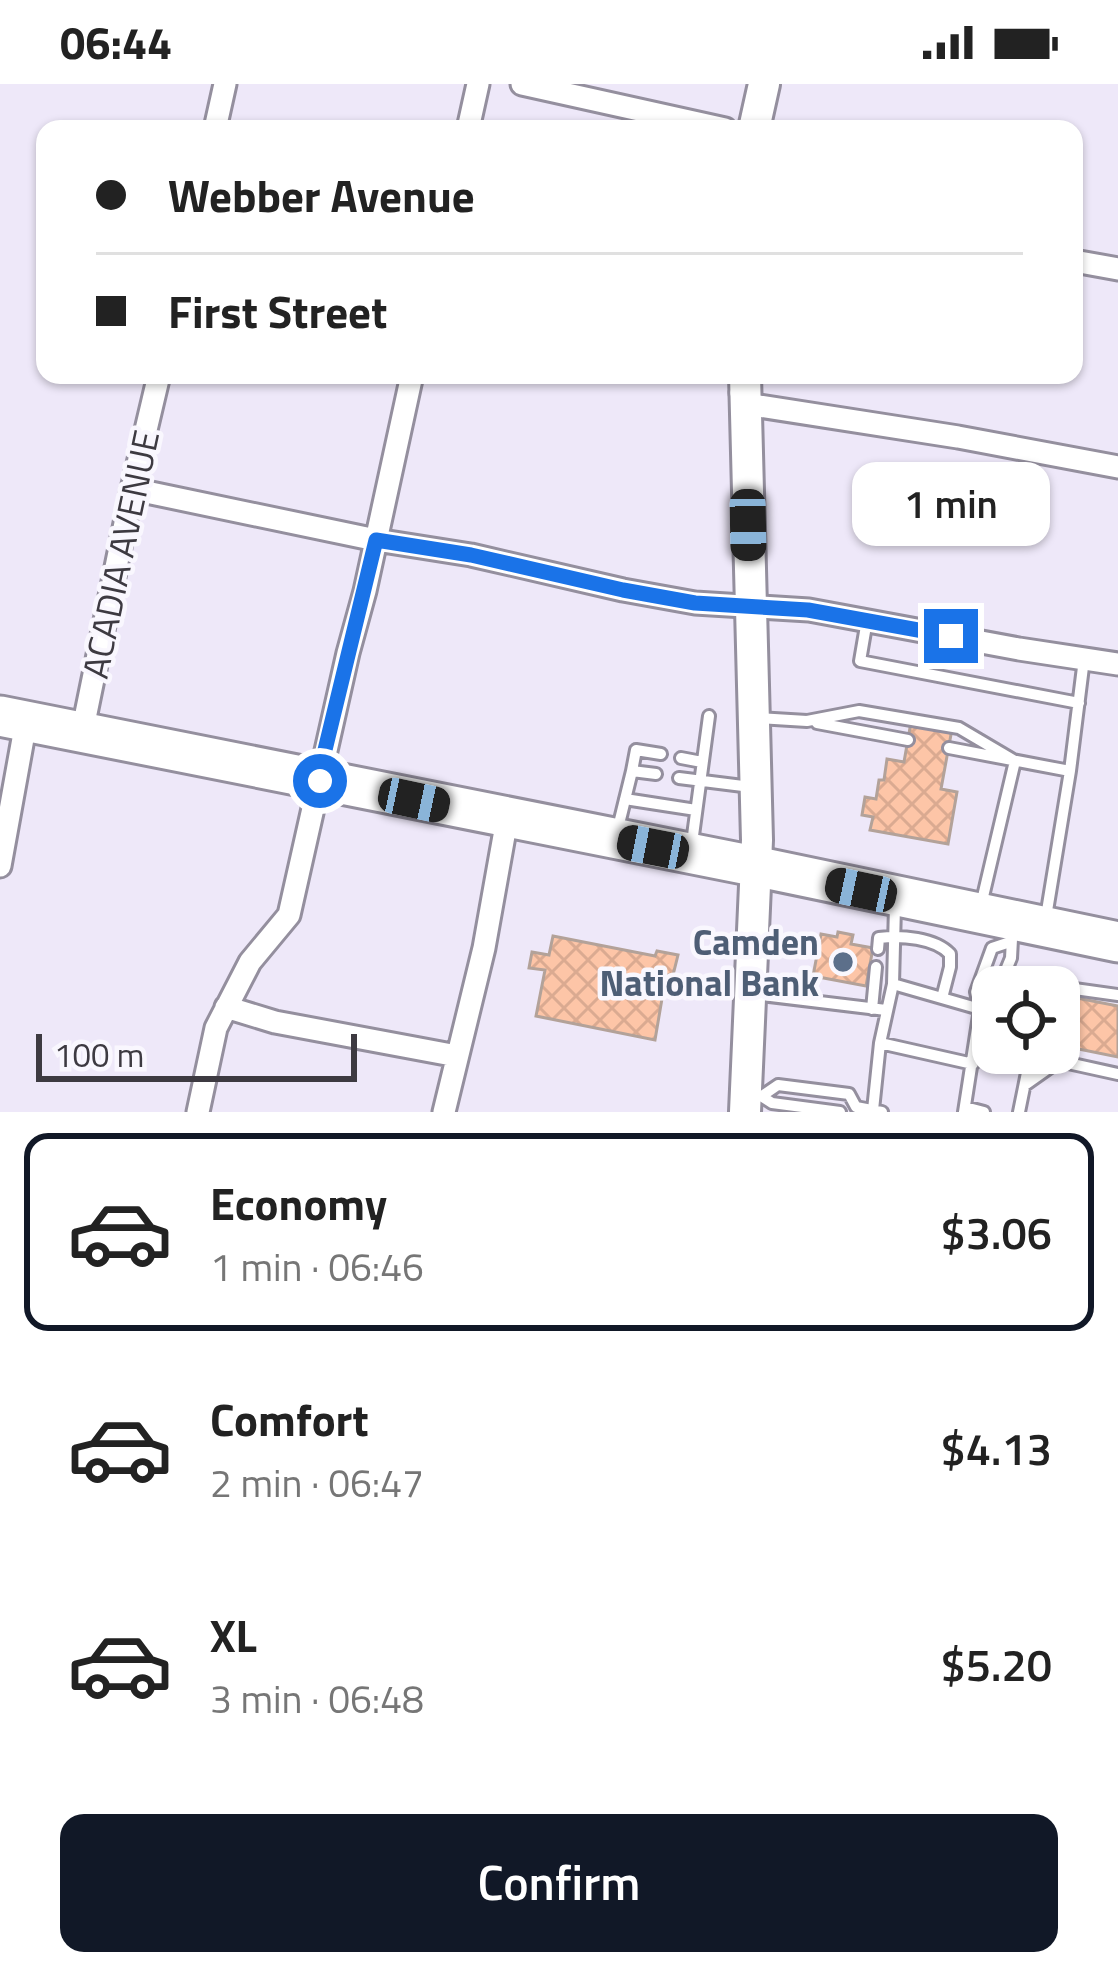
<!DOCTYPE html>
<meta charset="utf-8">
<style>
:root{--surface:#fff;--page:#f6f6f6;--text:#222;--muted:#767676;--line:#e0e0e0;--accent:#111827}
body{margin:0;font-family:"Titillium Web",sans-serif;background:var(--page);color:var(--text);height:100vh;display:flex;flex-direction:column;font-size:45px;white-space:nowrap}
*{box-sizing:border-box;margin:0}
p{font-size:39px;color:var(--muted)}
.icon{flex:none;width:66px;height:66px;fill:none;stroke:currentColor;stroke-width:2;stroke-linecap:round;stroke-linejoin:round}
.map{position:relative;height:1028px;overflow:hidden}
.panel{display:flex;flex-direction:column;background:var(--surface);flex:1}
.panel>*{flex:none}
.hud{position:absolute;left:36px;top:36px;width:1047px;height:264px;border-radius:24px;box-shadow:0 3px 9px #0004;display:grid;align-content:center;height:264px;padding:0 60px;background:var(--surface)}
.fabs{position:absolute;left:972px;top:882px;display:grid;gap:24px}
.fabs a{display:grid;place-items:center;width:108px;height:108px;border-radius:24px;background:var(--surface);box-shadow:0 3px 9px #0004;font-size:60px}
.scale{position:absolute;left:36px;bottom:30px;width:321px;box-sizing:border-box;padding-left:12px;border:6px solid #3d3a41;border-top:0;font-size:33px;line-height:42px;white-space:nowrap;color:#3d3a41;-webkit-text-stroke:9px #f9f7fe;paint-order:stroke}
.end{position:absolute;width:54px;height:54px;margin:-27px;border:15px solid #1a73e8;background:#fff;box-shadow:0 0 0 6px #fff}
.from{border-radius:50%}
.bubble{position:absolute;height:84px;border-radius:24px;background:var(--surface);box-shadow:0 3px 9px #0004;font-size:39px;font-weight:600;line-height:84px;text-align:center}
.car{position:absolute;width:36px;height:72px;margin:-36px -18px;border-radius:15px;box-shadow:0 0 9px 3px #0007;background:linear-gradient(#222 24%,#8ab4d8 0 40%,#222 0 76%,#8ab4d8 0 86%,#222 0)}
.hud b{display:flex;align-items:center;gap:42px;height:114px;font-size:45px}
.hud b+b{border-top:3px solid var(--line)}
.hud i{width:30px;height:30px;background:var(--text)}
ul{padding:21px 0 0;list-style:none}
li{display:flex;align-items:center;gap:36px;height:198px;margin:0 24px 18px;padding:0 36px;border:6px solid transparent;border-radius:24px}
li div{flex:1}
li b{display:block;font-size:45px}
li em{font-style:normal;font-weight:600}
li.active{border-color:var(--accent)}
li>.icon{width:108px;height:108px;stroke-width:1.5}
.button{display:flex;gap:24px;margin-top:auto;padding:24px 60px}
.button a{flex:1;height:138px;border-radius:24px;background:var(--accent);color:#fff;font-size:48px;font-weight:600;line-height:138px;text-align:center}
.status{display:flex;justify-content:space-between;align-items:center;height:84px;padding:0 60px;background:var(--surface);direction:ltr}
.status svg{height:33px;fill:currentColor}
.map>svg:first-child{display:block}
.building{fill:url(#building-cross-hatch);stroke:#b3a299;stroke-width:3}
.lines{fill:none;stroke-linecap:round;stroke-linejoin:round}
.lane-casing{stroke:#948f9e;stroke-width:16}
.street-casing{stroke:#948f9e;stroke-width:27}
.secondary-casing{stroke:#948f9e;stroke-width:36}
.highway-casing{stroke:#948f9e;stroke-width:45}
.lane{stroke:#fff;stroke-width:10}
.street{stroke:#fff;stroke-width:21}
.secondary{stroke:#fff;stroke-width:30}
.highway{stroke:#fff;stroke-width:39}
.route{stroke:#1a73e8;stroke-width:15}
.service-dot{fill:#5c6f8a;stroke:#f9f7fe;stroke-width:4.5}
.labels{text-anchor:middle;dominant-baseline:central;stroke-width:9;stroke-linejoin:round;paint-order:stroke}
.street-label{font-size:36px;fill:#3d3a41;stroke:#f9f7fe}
.service-label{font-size:36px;font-weight:bold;fill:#4e5e75;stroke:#f9f7fe;text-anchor:end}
</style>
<div class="status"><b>06:44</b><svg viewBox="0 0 49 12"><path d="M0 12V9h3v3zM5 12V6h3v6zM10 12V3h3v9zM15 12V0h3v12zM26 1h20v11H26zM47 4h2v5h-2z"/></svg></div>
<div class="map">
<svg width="1118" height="1028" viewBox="0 0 1118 1028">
<defs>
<pattern id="building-cross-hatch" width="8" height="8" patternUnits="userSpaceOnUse" patternTransform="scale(3)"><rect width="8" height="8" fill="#fdc5a7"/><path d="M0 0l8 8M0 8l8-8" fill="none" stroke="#daaa91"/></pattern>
</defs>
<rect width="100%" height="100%" fill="#eee8f9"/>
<path class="building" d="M 911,638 L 952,645 L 941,705 L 957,708 L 948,760 L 870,746 L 873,733 L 862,731 L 865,713 L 876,715 L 879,696 L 884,696 L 887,675 L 904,678 Z
M 838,848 L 853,851 L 851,860 L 873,864 L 866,902 L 813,892 L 821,850 L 837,853 Z
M 553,852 L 655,872 L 657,867 L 678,871 L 673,891 L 666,891 L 655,956 L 536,932 L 545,886 L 529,884 L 532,868 L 549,871 Z
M 1067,912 L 1118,922 L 1118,973 L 1059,961 Z"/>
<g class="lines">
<g class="lane-casing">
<path id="lane" d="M 867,536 L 860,577 L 1079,619
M 759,634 L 807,637 L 859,627 L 959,644 L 1015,677
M 817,639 L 908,656
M 949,664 L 1070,687 L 1084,575
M 681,674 L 702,678
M 632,687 L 636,666 L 661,670
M 679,694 L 751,703
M 625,715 L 696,726
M 617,748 L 632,687 L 656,690
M 692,759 L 709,632
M 981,821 L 1015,677
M 1046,833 L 1070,687
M 878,865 L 879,854 C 901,851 935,854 950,870 L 950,883 L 942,914
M 893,900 L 895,822
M 999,903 L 1011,874 L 1012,855
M 1045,903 L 1046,901 L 1118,911
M 753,910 L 886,926
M 872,925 L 876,883
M 1052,969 L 1059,977 L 1118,990
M 973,980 L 880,959 L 893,900 L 980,925
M 1025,1001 L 1059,977
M 761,1012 L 772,1019 L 840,1028
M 762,1012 L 778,1001 L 849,1010 L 856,1023 L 882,1028
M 965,1023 L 984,1028
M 873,1026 L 880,959
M 964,1028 L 980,925 L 976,908 L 992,864 L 1010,858
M 1019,1028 L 1031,969"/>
</g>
<g class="street-casing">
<path id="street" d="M 522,0 L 725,45
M 215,45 L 225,0
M 468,45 L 478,0
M 1074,177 L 1118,185
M 741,309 L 746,320 L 958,353 L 1118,383
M 132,405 L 376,456 L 471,471 L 623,506 L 695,519 L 809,526 L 1019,565 L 1118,580
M 82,649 L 132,405 L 159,291
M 0,782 L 26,638
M 226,923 L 275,938 L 457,972
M 198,1028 L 216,944 L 250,878 L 289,831 L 348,569 L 365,507 L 412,291
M 444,1028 L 484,864 L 507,735"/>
</g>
<g class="secondary-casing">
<path id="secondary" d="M 754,45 L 764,0
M 745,1028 L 757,756 L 745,291"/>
</g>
<g class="highway-casing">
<path id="highway" d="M 0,632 L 754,782 L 1118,858"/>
</g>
<use href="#lane" class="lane"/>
<use href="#street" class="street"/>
<use href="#secondary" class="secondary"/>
<use href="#highway" class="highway"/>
</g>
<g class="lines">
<path class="route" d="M 320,697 L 324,670 L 376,456 L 471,471 L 623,506 L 695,519 L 808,526 L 951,552"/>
</g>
<circle class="service-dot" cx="843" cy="878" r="12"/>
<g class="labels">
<g class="street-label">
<text transform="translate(120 470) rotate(-78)">ACADIA AVENUE</text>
</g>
<g class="service-label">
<text x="819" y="857">Camden<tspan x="819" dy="41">National Bank</tspan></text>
</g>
</g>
</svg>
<div class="fabs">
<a><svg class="icon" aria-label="locate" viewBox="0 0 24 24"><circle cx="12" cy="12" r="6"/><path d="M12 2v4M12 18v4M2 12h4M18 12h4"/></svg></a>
</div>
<div class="scale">100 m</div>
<i class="end from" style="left:320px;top:697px"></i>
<i class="end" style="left:951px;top:552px"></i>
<div class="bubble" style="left:852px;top:378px;width:198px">1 min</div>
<i class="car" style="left:748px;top:441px;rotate:179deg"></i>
<i class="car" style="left:414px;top:716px;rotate:102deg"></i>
<i class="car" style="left:653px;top:763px;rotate:281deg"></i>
<i class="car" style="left:861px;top:806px;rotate:282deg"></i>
<div class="hud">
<b><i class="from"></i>Webber Avenue</b>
<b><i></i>First Street</b>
</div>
</div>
<section class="panel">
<ul>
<li class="active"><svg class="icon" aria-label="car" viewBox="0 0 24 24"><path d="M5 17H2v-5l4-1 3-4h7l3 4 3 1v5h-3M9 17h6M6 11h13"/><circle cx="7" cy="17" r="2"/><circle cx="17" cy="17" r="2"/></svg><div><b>Economy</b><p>1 min · 06:46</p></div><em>$3.06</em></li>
<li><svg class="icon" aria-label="car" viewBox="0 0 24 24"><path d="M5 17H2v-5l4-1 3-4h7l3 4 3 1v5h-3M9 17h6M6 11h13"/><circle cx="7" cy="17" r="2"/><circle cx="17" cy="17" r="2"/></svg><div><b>Comfort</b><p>2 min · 06:47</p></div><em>$4.13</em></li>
<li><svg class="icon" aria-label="car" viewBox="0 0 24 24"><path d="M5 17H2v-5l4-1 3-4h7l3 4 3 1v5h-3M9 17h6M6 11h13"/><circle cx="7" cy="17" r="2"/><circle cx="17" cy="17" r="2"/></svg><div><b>XL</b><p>3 min · 06:48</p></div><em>$5.20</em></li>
</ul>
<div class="button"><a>Confirm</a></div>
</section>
